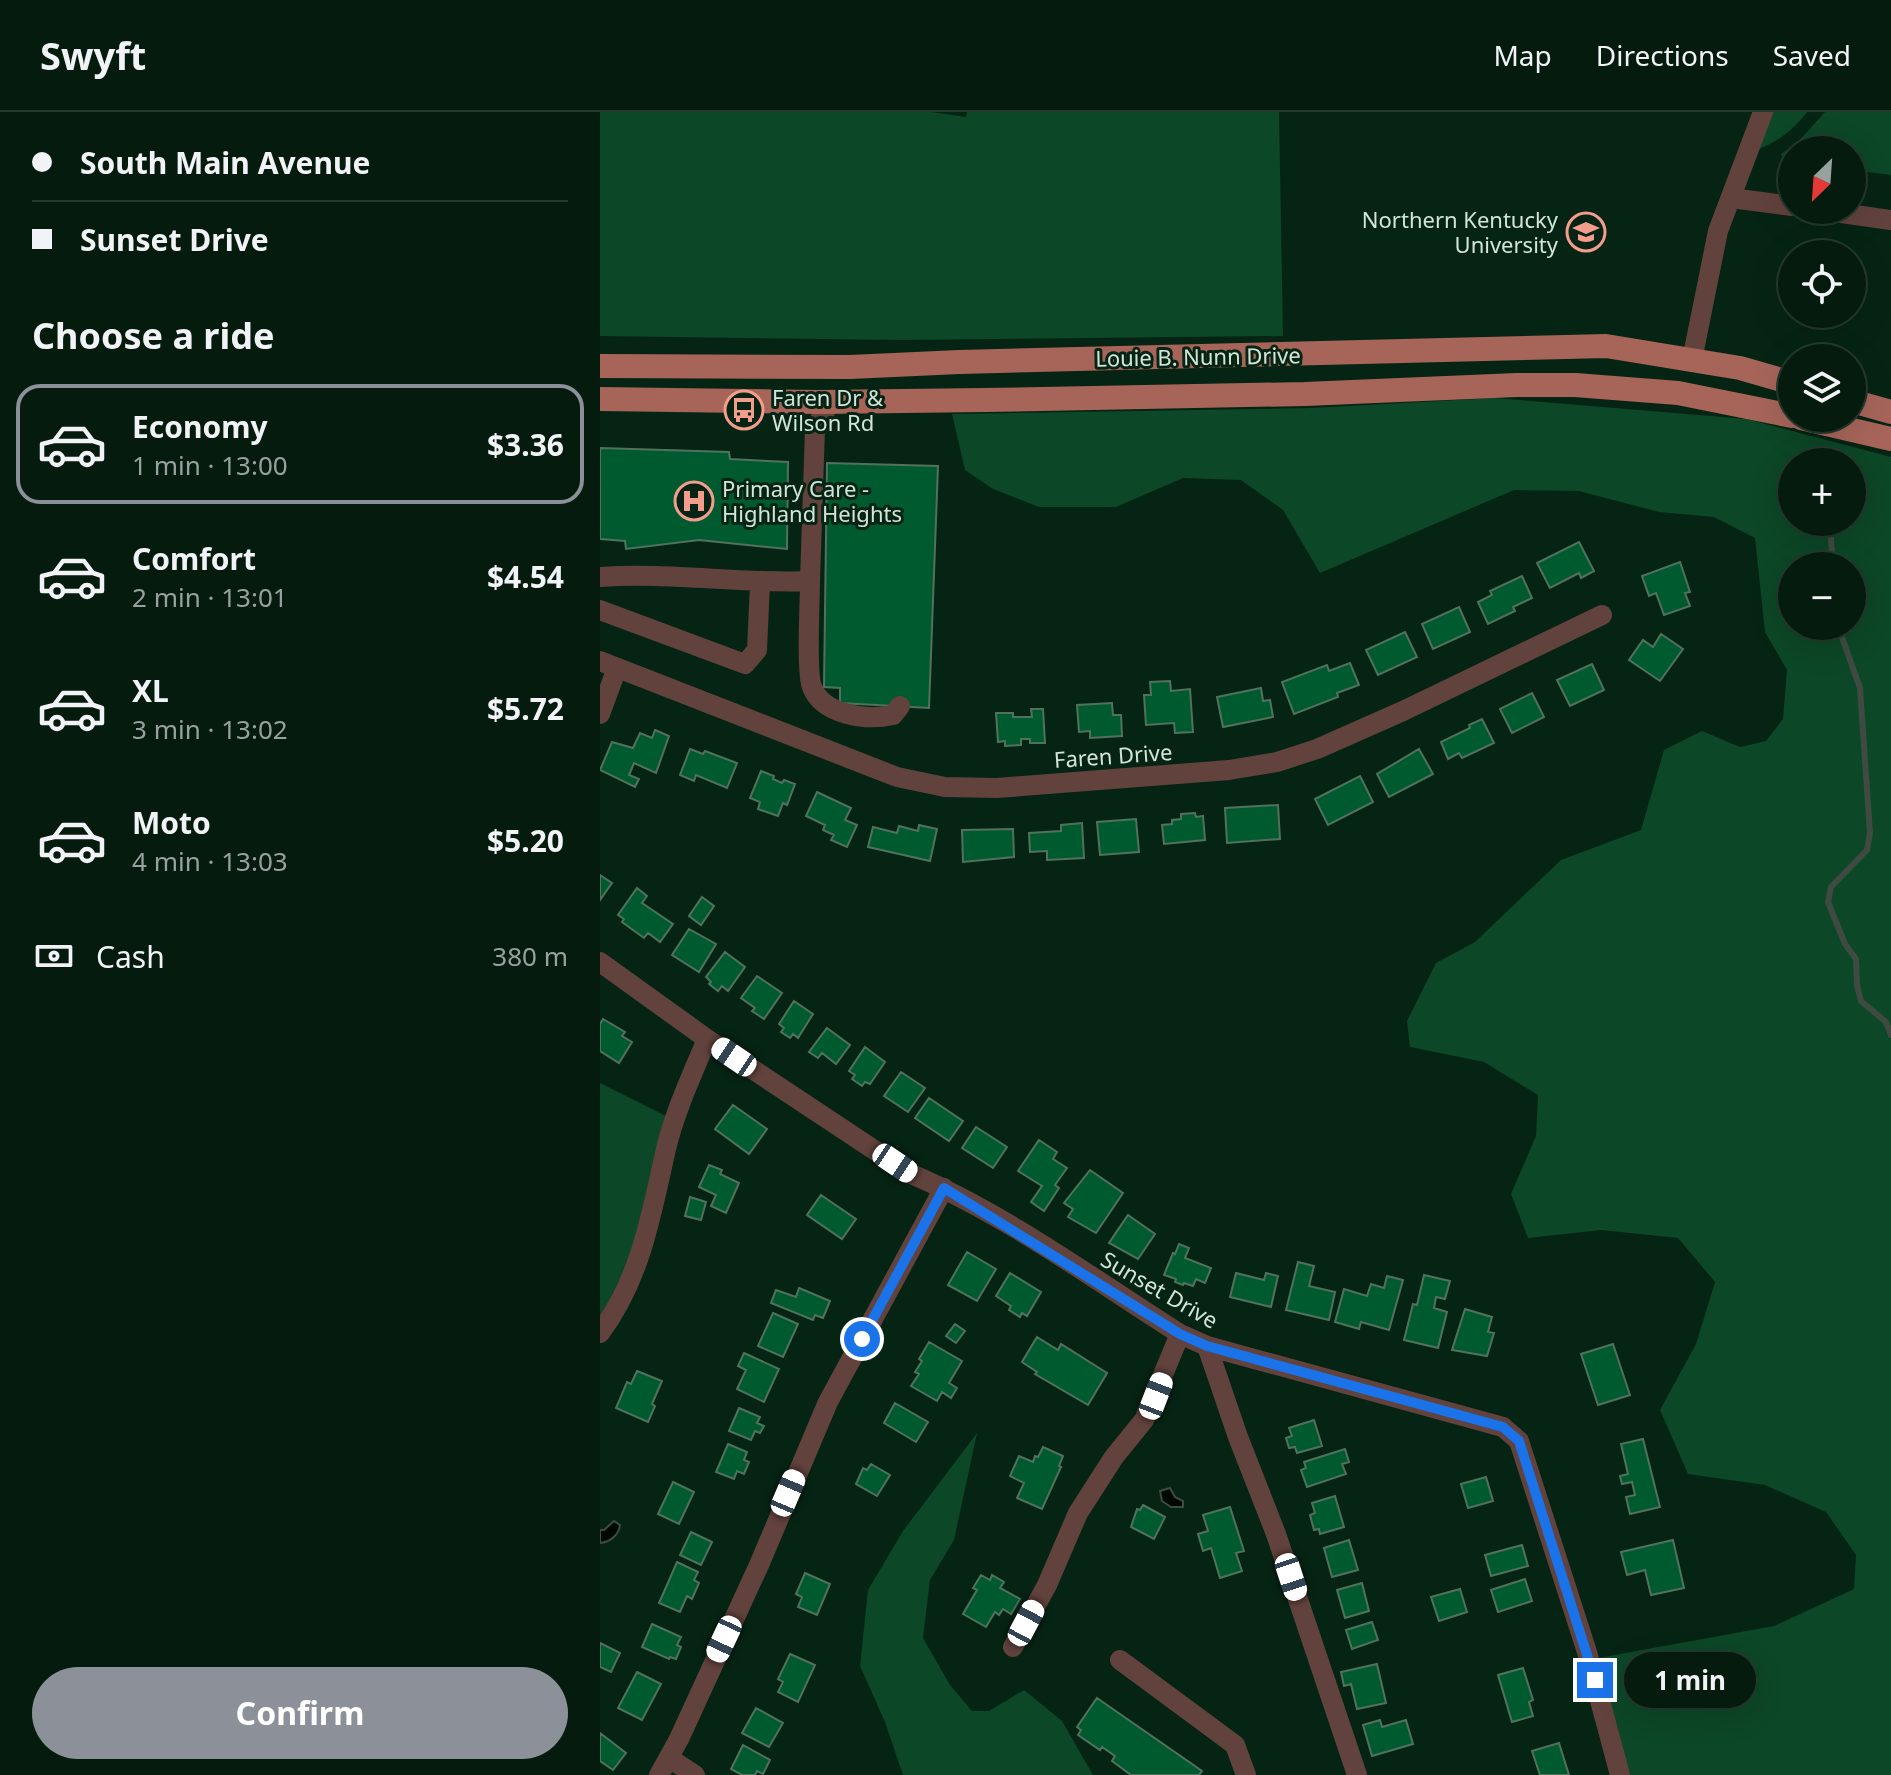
<!DOCTYPE html>
<meta charset="utf-8">
<style>
:root{--surface:#041b0e;--page:#12281c;--text:#f1f3f6;--muted:#97a19e;--line:#25392e;--accent:#8c9099}
body{margin:0;font-family:"Noto Sans",sans-serif;background:var(--page);color:var(--text);height:100vh;display:flex;flex-direction:column;font-size:30px;white-space:nowrap}
*{box-sizing:border-box;margin:0}
p{font-size:26px;color:var(--muted)}
.icon{flex:none;width:44px;height:44px;fill:none;stroke:currentColor;stroke-width:2;stroke-linecap:round;stroke-linejoin:round}
.map{position:relative;flex:1;overflow:hidden}
.details{display:flex;flex-direction:column;background:var(--surface);width:600px}
.details>*{flex:none}
.guide{display:grid;align-content:center;height:176px;padding:0 32px;background:var(--surface)}
.needle{width:52px;rotate:205deg}
.controls{position:absolute;left:1178px;top:24px;display:grid;gap:16px}
.controls a{display:grid;place-items:center;width:88px;height:88px;border-radius:50%;background:var(--surface);box-shadow:0 8px 32px #0002,0 0 0 2px var(--line);font-size:40px}
.end{position:absolute;width:36px;height:36px;margin:-18px;border:10px solid #1a73e8;background:#fff;box-shadow:0 0 0 4px #fff}
.from{border-radius:50%}
.bubble{position:absolute;height:56px;border-radius:28px;background:var(--surface);box-shadow:0 8px 32px #0002,0 0 0 2px var(--line);font-size:26px;font-weight:700;line-height:56px;text-align:center}
.car{position:absolute;width:24px;height:48px;margin:-24px -12px;border-radius:10px;box-shadow:0 0 6px 2px #0007;background:linear-gradient(#fff 24%,#345 0 40%,#fff 0 76%,#345 0 86%,#fff 0)}
.guide b{display:flex;align-items:center;gap:28px;height:76px;font-size:30px}
.guide b+b{border-top:2px solid var(--line)}
.guide i{width:20px;height:20px;background:var(--text)}
ul{padding:0;list-style:none}
li{display:flex;align-items:center;gap:24px;height:120px;margin:0 16px 12px;padding:0 16px;border:4px solid transparent;border-radius:24px}
li div{flex:1}
li b{display:block;font-size:30px}
li em{font-style:normal;font-weight:700}
li.on{border-color:var(--accent)}
li>.icon{width:72px;height:72px;stroke-width:1.5}
h2{padding:0 32px;font-size:36px;line-height:96px}
.pay{display:flex;align-items:center;gap:20px;height:88px;padding:0 32px;font-size:30px}
.pay p{margin-inline-start:auto}
.cta{display:flex;gap:16px;margin-top:auto;padding:16px 32px}
.cta a{flex:1;height:92px;border-radius:48px;background:var(--accent);color:#fff;font-size:32px;font-weight:700;line-height:92px;text-align:center}
header{display:flex;align-items:center;gap:48px;box-sizing:border-box;height:112px;padding:0 40px;background:var(--surface);border-bottom:2px solid var(--line)}
header strong{font-size:38px}
nav{display:flex;gap:44px;margin-inline-start:auto;font-size:28px}
main{display:flex;flex:1;min-height:0}
.map>svg:first-child{display:block}
.green{fill:#0c4727;fill-rule:evenodd}
.water{fill:#000901;stroke:#3f4b42;stroke-width:2}
.lines{fill:none;stroke-linecap:round;stroke-linejoin:round}
.stream{stroke:#3f4b42;stroke-width:6}
.building{fill:#005a30;stroke:#52715c;stroke-width:2}
.minor{stroke:#62423d;stroke-width:20}
.major{stroke:#a7655a;stroke-width:24}
.route{stroke:#1a73e8;stroke-width:10}
.labels{text-anchor:middle;dominant-baseline:central;stroke-width:6;stroke-linejoin:round;paint-order:stroke}
.poi-label{font-size:22px;fill:#d3e4d8;stroke:#062413;text-anchor:start}
.street-label{font-size:22px;fill:#d3e4d8;stroke:#062413}
</style>
<header>
<strong>Swyft</strong>
<nav><a>Map</a><a>Directions</a><a>Saved</a></nav>
</header>
<main>
<section class="details">
<div class="guide">
<b><i class="from"></i>South Main Avenue</b>
<b><i></i>Sunset Drive</b>
</div>
<h2>Choose a ride</h2>
<ul>
<li class="on"><svg class="icon" aria-label="car" viewBox="0 0 24 24"><path d="M5 17H2v-5l4-1 3-4h7l3 4 3 1v5h-3M9 17h6M6 11h13"/><circle cx="7" cy="17" r="2"/><circle cx="17" cy="17" r="2"/></svg><div><b>Economy</b><p>1 min · 13:00</p></div><em>$3.36</em></li>
<li><svg class="icon" aria-label="car" viewBox="0 0 24 24"><path d="M5 17H2v-5l4-1 3-4h7l3 4 3 1v5h-3M9 17h6M6 11h13"/><circle cx="7" cy="17" r="2"/><circle cx="17" cy="17" r="2"/></svg><div><b>Comfort</b><p>2 min · 13:01</p></div><em>$4.54</em></li>
<li><svg class="icon" aria-label="car" viewBox="0 0 24 24"><path d="M5 17H2v-5l4-1 3-4h7l3 4 3 1v5h-3M9 17h6M6 11h13"/><circle cx="7" cy="17" r="2"/><circle cx="17" cy="17" r="2"/></svg><div><b>XL</b><p>3 min · 13:02</p></div><em>$5.72</em></li>
<li><svg class="icon" aria-label="car" viewBox="0 0 24 24"><path d="M5 17H2v-5l4-1 3-4h7l3 4 3 1v5h-3M9 17h6M6 11h13"/><circle cx="7" cy="17" r="2"/><circle cx="17" cy="17" r="2"/></svg><div><b>Moto</b><p>4 min · 13:03</p></div><em>$5.20</em></li>
</ul>
<div class="pay"><svg class="icon" aria-label="cash" viewBox="0 0 24 24"><path d="M3 7h18v10H3z"/><circle cx="12" cy="12" r="2"/></svg>Cash<p>380 m</p></div>
<div class="cta"><a>Confirm</a></div>
</section>
<div class="map">
<svg width="1291" height="1663" viewBox="0 0 1291 1663">
<rect width="100%" height="100%" fill="#062413"/>
<path class="green" d="M 0,0 L 331,0 L 366,5 L 367,0 L 679,0 L 683,224 L 302,228 L 0,224 Z
M 1172,0 L 1207,0 C 1194,18 1175,32 1154,39 Z
M 1225,0 L 1291,0 L 1291,63 L 1252,58 L 1252,38 L 1192,38 L 1192,49 L 1182,45 L 1181,42 L 1197,31 Z
M 895,286 L 1147,307 L 1291,345 L 1291,1663 L 1029,1663 L 998,1546 L 1174,1514 L 1254,1477 L 1256,1443 L 1226,1400 L 1165,1373 L 1088,1362 L 1060,1298 L 1096,1232 L 1115,1170 L 1078,1126 L 1001,1118 L 928,1126 L 911,1082 L 936,1024 L 938,983 L 884,950 L 810,935 L 807,909 L 836,851 L 875,830 L 961,748 L 1041,718 L 1064,638 L 1102,619 L 1140,635 L 1166,629 L 1183,607 L 1187,558 L 1165,520 L 1155,426 L 1114,405 L 1059,400 L 979,379 L 914,378 L 720,461 L 683,398 L 641,368 L 583,366 L 516,395 L 439,395 L 393,377 L 365,358 L 352,302 L 711,296 ZM 1192,350 L 1252,350 L 1252,410 L 1192,410 ZM 1192,454 L 1252,454 L 1252,514 L 1192,514 Z
M 0,971 L 66,1004 L 38,1129 L 0,1208 Z
M 377,1321 L 354,1428 L 330,1468 L 323,1526 L 350,1573 L 372,1599 L 389,1599 L 424,1578 L 462,1609 L 493,1663 L 303,1663 L 285,1610 L 260,1554 L 268,1478 L 303,1419 Z"/>
<path class="water" d="M 570,1376 L 575,1385 L 583,1389 L 583,1395 L 571,1395 L 562,1389 L 560,1379 Z
M 14,1409 L 20,1413 C 19,1423 10,1430 0,1431 L 0,1418 L 4,1418 Z"/>
<g class="lines">
<path class="stream" d="M 1231,427 L 1233,454
M 1238,514 L 1260,576 L 1270,721 L 1267,738 L 1231,775 L 1228,790 L 1245,832 L 1256,847 L 1257,873 L 1261,889 L 1286,910 L 1291,923"/>
</g>
<path class="building" d="M 0,336 L 129,340 L 130,347 L 188,350 L 187,437 L 99,428 L 26,437 L 25,429 L 0,427 Z
M 227,351 L 338,354 L 329,596 L 240,591 L 240,576 L 224,575 Z
M 979,430 L 994,459 L 981,466 L 979,461 L 950,476 L 937,451 Z
M 1080,450 L 1090,480 L 1085,481 L 1090,494 L 1064,503 L 1056,481 L 1049,484 L 1042,464 Z
M 922,464 L 932,486 L 913,495 L 915,499 L 888,512 L 878,490 L 892,483 L 890,479 Z
M 859,495 L 870,520 L 833,537 L 822,512 Z
M 805,520 L 817,545 L 778,563 L 766,538 Z
M 1061,522 L 1083,537 L 1060,569 L 1029,548 L 1043,528 L 1053,535 Z
M 750,551 L 759,573 L 737,581 L 738,585 L 694,602 L 682,570 L 727,553 L 729,559 Z
M 992,552 L 1004,578 L 970,594 L 957,568 Z
M 570,569 L 571,579 L 590,577 L 593,620 L 575,621 L 574,611 L 546,613 L 544,583 L 551,583 L 550,570 Z
M 661,576 L 663,589 L 670,588 L 673,605 L 623,615 L 617,585 Z
M 932,581 L 944,605 L 912,621 L 900,597 Z
M 512,591 L 513,603 L 521,603 L 522,624 L 490,626 L 490,619 L 479,620 L 477,593 Z
M 431,597 L 443,597 L 445,631 L 430,631 L 430,627 L 421,627 L 421,633 L 405,634 L 405,629 L 398,630 L 396,601 L 413,601 L 413,605 L 432,605 Z
M 882,607 L 894,631 L 862,646 L 859,641 L 848,647 L 841,630 L 870,616 L 869,613 Z
M 55,618 L 69,624 L 56,661 L 34,651 L 29,663 L 39,667 L 35,675 L 0,658 L 12,630 L 33,636 L 40,621 L 52,626 Z
M 90,637 L 103,642 L 105,639 L 137,651 L 127,676 L 96,663 L 94,669 L 80,663 Z
M 819,637 L 833,662 L 789,685 L 777,662 Z
M 161,659 L 174,664 L 173,667 L 182,671 L 184,668 L 195,672 L 187,693 L 183,691 L 178,704 L 158,697 L 160,690 L 150,686 Z
M 760,664 L 773,690 L 728,713 L 715,687 Z
M 217,680 L 251,696 L 245,708 L 257,713 L 247,735 L 231,728 L 234,723 L 223,718 L 225,713 L 206,704 Z
M 678,693 L 680,727 L 627,731 L 625,696 Z
M 595,701 L 596,705 L 603,704 L 605,728 L 564,732 L 562,713 L 572,712 L 572,708 L 581,707 L 581,702 Z
M 536,707 L 539,740 L 500,743 L 497,710 Z
M 482,711 L 484,746 L 447,748 L 447,739 L 430,740 L 429,721 L 461,719 L 461,713 Z
M 319,713 L 337,717 L 330,749 L 268,735 L 273,715 L 297,721 L 299,714 L 318,719 Z
M 413,717 L 414,745 L 363,750 L 362,718 Z
M 0,763 L 12,771 L 0,788 Z
M 37,776 L 47,784 L 42,791 L 73,812 L 60,830 L 48,821 L 44,826 L 22,810 L 24,807 L 18,803 Z
M 102,785 L 114,794 L 101,813 L 89,804 Z
M 89,817 L 116,832 L 99,860 L 72,843 Z
M 125,840 L 145,855 L 128,879 L 122,874 L 118,879 L 109,872 L 111,870 L 106,865 Z
M 157,864 L 182,881 L 164,907 L 152,899 L 155,896 L 141,886 Z
M 194,889 L 213,902 L 198,926 L 193,922 L 190,926 L 181,920 L 184,916 L 179,912 Z
M 3,907 L 25,920 L 22,924 L 32,930 L 19,951 L 0,939 L 0,912 Z
M 227,916 L 250,933 L 236,952 L 222,941 L 218,946 L 209,940 Z
M 265,935 L 285,950 L 270,972 L 265,970 L 262,974 L 252,967 L 255,963 L 249,959 Z
M 301,960 L 325,976 L 308,1000 L 284,984 Z
M 329,986 L 363,1009 L 349,1029 L 315,1006 Z
M 133,993 L 167,1017 L 149,1042 L 115,1017 Z
M 376,1015 L 407,1035 L 393,1056 L 362,1036 Z
M 439,1028 L 457,1040 L 453,1047 L 467,1056 L 455,1073 L 459,1076 L 444,1099 L 431,1090 L 442,1074 L 418,1059 Z
M 109,1053 L 122,1058 L 120,1062 L 139,1071 L 126,1101 L 111,1094 L 116,1083 L 99,1075 Z
M 490,1058 L 523,1081 L 496,1121 L 468,1105 L 473,1097 L 464,1091 Z
M 221,1083 L 256,1107 L 242,1127 L 207,1103 Z
M 90,1085 L 106,1090 L 101,1108 L 85,1104 Z
M 528,1103 L 555,1122 L 538,1147 L 509,1131 Z
M 579,1132 L 589,1136 L 585,1146 L 611,1156 L 605,1171 L 596,1167 L 593,1174 L 584,1171 L 583,1173 L 575,1170 L 576,1167 L 564,1163 L 573,1141 L 575,1142 Z
M 367,1140 L 396,1157 L 377,1189 L 348,1173 Z
M 698,1150 L 714,1154 L 709,1174 L 735,1180 L 729,1208 L 686,1198 Z
M 410,1161 L 441,1180 L 427,1204 L 422,1201 L 420,1205 L 409,1198 L 411,1194 L 396,1184 Z
M 636,1161 L 664,1168 L 666,1161 L 678,1164 L 671,1195 L 630,1185 Z
M 824,1163 L 850,1169 L 845,1187 L 836,1185 L 834,1196 L 847,1200 L 838,1236 L 804,1228 L 813,1192 L 817,1193 Z
M 787,1164 L 803,1168 L 789,1218 L 761,1210 L 759,1217 L 735,1210 L 744,1177 L 767,1184 L 771,1172 L 784,1176 Z
M 199,1176 L 230,1189 L 223,1206 L 215,1203 L 213,1208 L 171,1191 L 176,1178 L 196,1185 Z
M 865,1197 L 892,1205 L 888,1220 L 894,1221 L 887,1244 L 852,1238 Z
M 173,1201 L 198,1212 L 183,1245 L 158,1234 Z
M 355,1212 L 365,1219 L 356,1231 L 346,1224 Z
M 437,1225 L 458,1238 L 461,1232 L 507,1261 L 488,1293 L 435,1262 L 437,1260 L 422,1250 Z
M 329,1230 L 362,1249 L 349,1271 L 357,1276 L 351,1286 L 342,1280 L 337,1289 L 311,1274 L 319,1262 L 315,1260 L 322,1249 L 319,1247 Z
M 1013,1232 L 1030,1283 L 998,1293 L 981,1242 Z
M 144,1241 L 179,1257 L 164,1290 L 137,1277 L 146,1258 L 138,1254 Z
M 37,1259 L 62,1269 L 52,1292 L 55,1294 L 48,1310 L 16,1296 L 27,1270 L 31,1272 Z
M 295,1291 L 328,1310 L 316,1330 L 284,1311 Z
M 139,1296 L 160,1305 L 157,1311 L 164,1314 L 160,1321 L 155,1319 L 151,1328 L 129,1319 Z
M 714,1308 L 722,1334 L 697,1341 L 695,1335 L 689,1336 L 686,1326 L 692,1324 L 689,1316 Z
M 1043,1327 L 1060,1395 L 1030,1402 L 1026,1385 L 1035,1383 L 1032,1370 L 1022,1372 L 1020,1364 L 1028,1362 L 1021,1332 Z
M 128,1332 L 147,1340 L 144,1348 L 149,1350 L 144,1362 L 137,1359 L 134,1367 L 116,1360 Z
M 443,1335 L 463,1344 L 459,1354 L 461,1355 L 442,1397 L 417,1386 L 424,1371 L 410,1364 L 419,1344 L 433,1350 L 435,1344 L 438,1345 Z
M 745,1337 L 749,1350 L 742,1352 L 746,1362 L 707,1375 L 701,1358 L 706,1356 L 704,1350 Z
M 271,1352 L 290,1363 L 277,1384 L 256,1372 L 263,1356 L 267,1358 Z
M 886,1365 L 893,1389 L 868,1396 L 861,1372 Z
M 73,1370 L 94,1380 L 79,1412 L 58,1402 Z
M 735,1384 L 744,1415 L 720,1422 L 719,1417 L 714,1418 L 710,1403 L 715,1401 L 712,1391 Z
M 543,1393 L 565,1405 L 554,1427 L 531,1415 L 537,1397 L 540,1398 Z
M 630,1395 L 644,1439 L 636,1441 L 642,1459 L 620,1466 L 611,1436 L 603,1439 L 598,1422 L 608,1419 L 603,1403 Z
M 91,1420 L 112,1430 L 101,1453 L 80,1443 Z
M 749,1428 L 758,1458 L 732,1465 L 724,1436 Z
M 1073,1428 L 1084,1476 L 1051,1483 L 1045,1458 L 1027,1463 L 1021,1440 Z
M 922,1433 L 928,1454 L 891,1464 L 885,1443 Z
M 77,1450 L 98,1460 L 94,1468 L 99,1471 L 92,1487 L 87,1484 L 80,1500 L 59,1491 Z
M 205,1461 L 230,1472 L 217,1503 L 198,1495 L 202,1485 L 196,1482 Z
M 381,1463 L 390,1468 L 392,1463 L 404,1470 L 400,1476 L 420,1487 L 411,1502 L 403,1497 L 399,1503 L 395,1500 L 386,1515 L 363,1502 L 377,1478 L 373,1476 Z
M 925,1467 L 932,1489 L 898,1500 L 891,1478 Z
M 762,1471 L 769,1499 L 745,1506 L 737,1478 Z
M 860,1477 L 867,1500 L 839,1509 L 831,1485 Z
M 772,1510 L 778,1528 L 752,1537 L 746,1518 Z
M 52,1512 L 81,1525 L 77,1533 L 81,1535 L 76,1547 L 70,1545 L 69,1547 L 42,1535 Z
M 0,1531 L 20,1541 L 11,1560 L 0,1555 Z
M 190,1542 L 215,1553 L 198,1590 L 178,1580 L 183,1570 L 178,1567 Z
M 777,1552 L 786,1591 L 757,1597 L 751,1572 L 744,1574 L 741,1560 Z
M 923,1556 L 933,1588 L 929,1590 L 933,1604 L 912,1610 L 898,1563 Z
M 37,1560 L 61,1572 L 42,1608 L 18,1596 Z
M 497,1586 L 602,1659 L 599,1663 L 531,1663 L 512,1649 L 515,1644 L 502,1635 L 500,1638 L 478,1623 L 481,1618 L 477,1615 Z
M 156,1596 L 183,1611 L 169,1635 L 142,1621 Z
M 780,1608 L 782,1615 L 806,1608 L 813,1632 L 772,1644 L 763,1613 Z
M 0,1621 L 26,1641 L 13,1658 L 0,1649 Z
M 959,1631 L 969,1663 L 940,1663 L 932,1639 Z
M 143,1633 L 170,1648 L 163,1662 L 157,1659 L 155,1663 L 142,1663 L 131,1657 Z"/>
<g class="lines">
<path class="minor" d="M 1131,86 L 1192,94
M 1220,98 L 1291,108
M 1092,248 L 1118,119 L 1163,0
M 0,465 C 70,460 140,472 210,469 L 215,316 L 231,289
M 210,469 C 210,489 206,561 212,575 C 223,603 266,609 293,603 L 300,594
M 0,498 L 145,552 L 157,538 L 160,471
M 0,549 L 297,665 L 345,675 L 397,676 L 629,658 L 677,650 L 717,637 L 803,599 L 1002,503
M 0,602 L 17,556
M 0,850 L 107,927 L 309,1061 C 405,1102 492,1166 580,1222 L 607,1234 L 903,1315 L 919,1329 L 987,1540 L 1020,1663
M 0,1221 C 41,1166 51,1103 66,1037 C 75,999 92,963 107,927
M 607,1234 L 638,1325 L 676,1422 L 757,1663
M 413,1535 L 447,1473 L 478,1401 L 514,1345 L 544,1308 L 580,1222
M 520,1548 L 635,1633 L 646,1663
M 69,1646 L 95,1663
M 59,1663 L 79,1627 L 159,1453 L 228,1290 L 344,1076"/>
<path class="major" d="M 0,254 L 250,255 L 359,250 L 1006,234 L 1140,256 L 1192,271
M 0,287 L 220,290 L 385,288 L 705,282 L 917,273 L 975,273 L 1078,281 L 1192,304
M 1252,289 L 1291,300
M 1201,306 L 1291,327"/>
</g>
<g class="lines">
<path class="route" d="M 262,1227 L 344,1076 L 580,1222 L 607,1234 L 903,1315 L 919,1329 L 995,1568"/>
</g>
<defs>
<g id="university-ring" transform="scale(2)"><circle r="9.5" fill="#062413" stroke="#f59d8d" stroke-width="1.5"/><path d="M0-5L7-2L0 1L-7-2ZM-4 1L0 2.5L4 1V4Q0 6-4 4Z" fill="#f59d8d"/></g>
<g id="bus-ring" transform="scale(2)"><circle r="9.5" fill="#062413" stroke="#f59d8d" stroke-width="1.5"/><path d="M-5-6H5V4H4V6H2V4H-2V6H-4V4H-5ZM-3.5-4V0h7V-4ZM-3.5 1.2v1.5H-2V1.2ZM2 1.2v1.5H3.5V1.2Z" fill="#f59d8d"/></g>
<g id="hospital-ring" transform="scale(2)"><circle r="9.5" fill="#062413" stroke="#f59d8d" stroke-width="1.5"/><path d="M-5-5h3v3.5h4V-5h3V5h-3V1.5h-4V5h-3Z" fill="#f59d8d"/></g>
</defs>
<g fill-rule="evenodd">
<use href="#university-ring" x="986" y="120"/>
<use href="#bus-ring" x="144" y="298"/>
<use href="#hospital-ring" x="94" y="389"/>
</g>
<g class="labels">
<g class="poi-label">
<text x="958" y="107" text-anchor="end">Northern Kentucky<tspan x="958" dy="25">University</tspan></text>
<text x="172" y="285">Faren Dr &amp;<tspan x="172" dy="25">Wilson Rd</tspan></text>
<text x="122" y="376">Primary Care -<tspan x="122" dy="25">Highland Heights</tspan></text>
</g>
<g class="street-label">
<text transform="translate(598 244) rotate(-1)">Louie B. Nunn Drive</text>
<text transform="translate(513 643) rotate(-4)">Faren Drive</text>
<text transform="translate(560 1177) rotate(30)">Sunset Drive</text>
</g>
</g>
</svg>
<div class="controls">
<a><svg class="needle" viewBox="-14 -14 28 28"><path d="M0-13l5 13h-10z" fill="#e53935"/><path d="M0 13l5-13h-10z" fill="#97a19e"/></svg></a>
<a><svg class="icon" aria-label="locate" viewBox="0 0 24 24"><circle cx="12" cy="12" r="6"/><path d="M12 2v4M12 18v4M2 12h4M18 12h4"/></svg></a>
<a><svg class="icon" aria-label="layers" viewBox="0 0 24 24"><path d="M12 4l9 5-9 5-9-5zM3 14l9 5 9-5"/></svg></a>
<a>+</a>
<a>−</a>
</div>
<i class="end from" style="left:262px;top:1227px"></i>
<i class="end" style="left:995px;top:1568px"></i>
<div class="bubble" style="left:1024px;top:1540px;width:132px">1 min</div>
<i class="car" style="left:134px;top:945px;rotate:304deg"></i>
<i class="car" style="left:295px;top:1051px;rotate:124deg"></i>
<i class="car" style="left:556px;top:1284px;rotate:21deg"></i>
<i class="car" style="left:188px;top:1381px;rotate:23deg"></i>
<i class="car" style="left:691px;top:1465px;rotate:162deg"></i>
<i class="car" style="left:426px;top:1511px;rotate:28deg"></i>
<i class="car" style="left:124px;top:1527px;rotate:205deg"></i>
</div>
</main>
